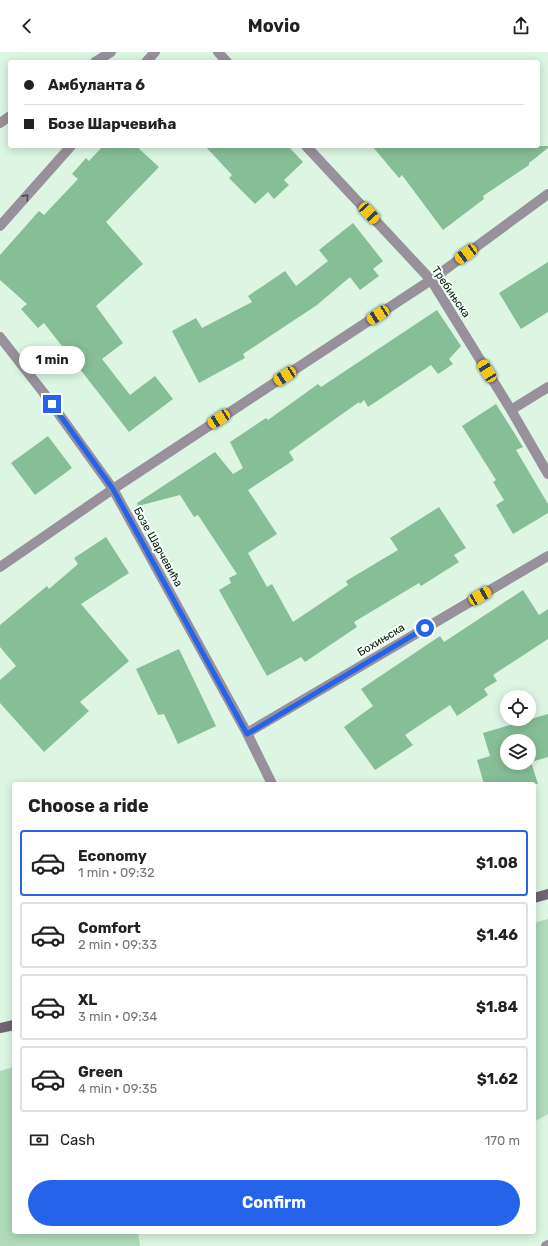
<!DOCTYPE html>
<meta charset="utf-8">
<style>
:root{--surface:#fff;--page:#f6f6f6;--text:#222;--muted:#767676;--line:#e0e0e0;--accent:#2563eb}
body{margin:0;font-family:Rubik,sans-serif;background:var(--page);color:var(--text);height:100vh;display:flex;flex-direction:column;font-size:15px;white-space:nowrap}
*{box-sizing:border-box;margin:0}
p{font-size:13px;color:var(--muted)}
.icon{flex:none;width:22px;height:22px;fill:none;stroke:currentColor;stroke-width:2;stroke-linecap:round;stroke-linejoin:round}
.map{position:relative;flex:1;overflow:hidden}
.details{position:absolute;left:12px;top:730px;width:524px;height:452px;display:flex;flex-direction:column;background:var(--surface);border-radius:4px;box-shadow:0 2px 10px #0003}
.details>*{flex:none}
.top-card{position:absolute;left:8px;top:8px;width:532px;height:88px;border-radius:4px;box-shadow:0 2px 10px #0003;display:grid;align-content:center;height:88px;padding:0 16px;background:var(--surface)}
.fabs{position:absolute;left:500px;top:638px;display:grid;gap:8px}
.fabs a{display:grid;place-items:center;width:36px;height:36px;border-radius:50%;background:var(--surface);box-shadow:0 2px 10px #0003;font-size:20px}
.end{position:absolute;width:18px;height:18px;margin:-9px;border:5px solid #2563eb;background:#fff;box-shadow:0 0 0 2px #fff}
.from{border-radius:50%}
.bubble{position:absolute;height:28px;border-radius:14px;background:var(--surface);box-shadow:0 2px 10px #0003;font-size:13px;font-weight:700;line-height:28px;text-align:center}
.car{position:absolute;width:12px;height:24px;margin:-12px -6px;border-radius:5px;box-shadow:0 0 3px 1px #0007;background:linear-gradient(#f5c518 24%,#345 0 40%,#f5c518 0 76%,#345 0 86%,#f5c518 0)}
.top-card b{display:flex;align-items:center;gap:14px;height:38px;font-size:15px}
.top-card b+b{border-top:1px solid var(--line)}
.top-card i{width:10px;height:10px;background:var(--text)}
ul{padding:0;list-style:none}
li{display:flex;align-items:center;gap:12px;height:66px;margin:0 8px 6px;padding:0 8px;border:2px solid var(--line);border-radius:4px}
li div{flex:1}
li b{display:block;font-size:15px}
li em{font-style:normal;font-weight:700}
li.selected{border-color:var(--accent)}
li>.icon{width:36px;height:36px;stroke-width:1.5}
h2{padding:0 16px;font-size:18px;line-height:48px}
.pay{display:flex;align-items:center;gap:10px;height:44px;padding:0 16px;font-size:15px}
.pay p{margin-inline-start:auto}
.primary-button{display:flex;gap:8px;margin-top:auto;padding:8px 16px}
.primary-button a{flex:1;height:46px;border-radius:24px;background:var(--accent);color:#fff;font-size:16px;font-weight:700;line-height:46px;text-align:center}
header{display:flex;justify-content:space-between;align-items:center;height:52px;padding:0 16px;background:var(--surface);font-size:18px;font-weight:700}
.map>svg:first-child{display:block}
.green{fill:#afdabb}
.building{fill:#86be97;fill-rule:evenodd}
.lines{fill:none;stroke-linecap:round;stroke-linejoin:round}
.minor{stroke:#98919b;stroke-width:10}
.secondary{stroke:#6f6574;stroke-width:10}
.oneway{stroke:#4c4d4f}
.route{stroke:#2563eb;stroke-width:5}
.labels{text-anchor:middle;dominant-baseline:central;stroke-width:4;stroke-linejoin:round;paint-order:stroke}
.street-label{font-size:11px;fill:#0d1610;stroke:#f4fff7}
</style>
<header><svg class="icon" aria-label="back" viewBox="0 0 24 24"><path d="M15 5l-7 7 7 7"/></svg>Movio<svg class="icon" aria-label="share" viewBox="0 0 24 24"><path d="M12 15V3M7 8l5-5 5 5M5 13v7h14v-7"/></svg></header>
<div class="map">
<svg width="548" height="1194" viewBox="0 0 548 1194">
<rect width="100%" height="100%" fill="#dcf6e3"/>
<path class="green" d="M 548,867 L 548,1062 L 534,1070 L 534,871 Z
M 14,1015 L 14,1180 L 138,1180 L 140,1194 L 0,1194 L 0,1019 Z"/>
<path class="building" d="M 103,94 L 136,94 L 159,115 L 106,170 L 143,212 L 96,254 L 123,291 L 102,307 L 130,343 L 155,324 L 173,347 L 129,380 L 44,271 L 38,276 L 21,257 L 27,252 L 0,228 L 0,203 L 39,159 L 44,163 L 78,127 L 72,122 L 86,106 L 89,109 Z
M 205,94 L 288,94 L 303,110 L 284,128 L 289,133 L 274,147 L 268,140 L 255,152 L 229,126 L 232,123 Z
M 372,94 L 548,94 L 548,96 L 529,111 L 529,113 L 483,144 L 484,147 L 443,178 L 402,123 L 399,126 Z
M 353,171 L 383,209 L 373,217 L 379,224 L 360,238 L 350,225 L 317,253 L 243,302 L 245,306 L 199,331 L 172,279 L 196,266 L 202,276 L 252,250 L 248,244 L 285,219 L 296,234 L 328,209 L 319,198 Z
M 548,210 L 548,260 L 521,277 L 499,241 Z
M 437,258 L 461,294 L 449,307 L 453,312 L 438,322 L 431,313 L 368,355 L 364,348 L 360,352 L 359,350 L 289,400 L 294,408 L 248,438 L 277,482 L 248,501 L 267,535 L 272,532 L 293,570 L 348,533 L 346,529 L 398,498 L 390,486 L 439,455 L 466,496 L 454,503 L 459,510 L 421,534 L 419,531 L 354,570 L 357,575 L 305,610 L 301,605 L 267,624 L 219,538 L 231,531 L 229,526 L 237,522 L 198,463 L 194,465 L 180,443 L 138,454 L 137,451 L 215,400 L 233,422 L 243,416 L 230,390 L 266,366 L 268,368 L 318,332 L 321,335 Z
M 496,352 L 523,395 L 516,398 L 548,452 L 548,461 L 513,482 L 496,453 L 504,448 L 493,430 L 496,428 L 462,374 Z
M 48,384 L 72,416 L 35,443 L 11,411 Z
M 106,485 L 129,521 L 81,552 L 129,609 L 80,650 L 89,659 L 44,700 L 0,651 L 0,628 L 16,614 L 0,595 L 0,573 L 47,534 L 49,537 L 78,512 L 74,506 Z
M 523,538 L 539,563 L 548,557 L 548,587 L 493,623 L 497,629 L 484,637 L 488,643 L 457,664 L 450,653 L 405,683 L 413,693 L 375,718 L 344,675 L 373,654 L 361,637 L 440,584 L 444,590 Z
M 179,597 L 216,674 L 178,692 L 164,662 L 158,663 L 136,617 Z
M 548,662 L 548,705 L 531,710 L 538,732 L 484,732 L 477,708 L 490,704 L 483,681 ZM 507,689 L 529,689 L 529,711 L 507,711 Z"/>
<g class="lines">
<path class="minor" d="M 218,0 L 227,10
M 95,10 L 111,0
M 146,10 L 155,0
M 0,71 L 10,64
M 306,94 L 431,228 L 511,358 L 548,422
M 0,174 L 71,94
M 0,285 L 43,340 L 113,437 L 247,681 L 272,732
M 511,358 L 548,335
M 0,515 L 113,437 L 431,228 L 548,142
M 247,681 L 548,504
M 546,1194 L 548,1193"/>
<path class="secondary" d="M 534,846 L 548,842
M 0,976 L 14,973"/>
</g>
<defs><path id="oneway-chevron" d="M-2-3.5L2.5 0L-2 3.5" fill="none" stroke-width="1.6" stroke-linecap="round" stroke-linejoin="round"/></defs>
<use class="oneway" href="#oneway-chevron" transform="translate(26 145) rotate(-48)"/>
<g class="lines">
<path class="route" d="M 52,352 L 113,437 L 247,682 L 425,576"/>
</g>
<g class="labels">
<g class="street-label">
<text transform="translate(451 240) rotate(56)">Требињска</text>
<text transform="translate(158 495) rotate(61)">Бозе Шарчевића</text>
<text transform="translate(381 588) rotate(-31)">Бохињска</text>
</g>
</g>
</svg>
<div class="fabs">
<a><svg class="icon" aria-label="locate" viewBox="0 0 24 24"><circle cx="12" cy="12" r="6"/><path d="M12 2v4M12 18v4M2 12h4M18 12h4"/></svg></a>
<a><svg class="icon" aria-label="layers" viewBox="0 0 24 24"><path d="M12 4l9 5-9 5-9-5zM3 14l9 5 9-5"/></svg></a>
</div>
<i class="end from" style="left:425px;top:576px"></i>
<i class="end" style="left:52px;top:352px"></i>
<div class="bubble" style="left:19px;top:294px;width:66px">1 min</div>
<i class="car" style="left:369px;top:161px;rotate:137deg"></i>
<i class="car" style="left:466px;top:202px;rotate:234deg"></i>
<i class="car" style="left:378px;top:263px;rotate:237deg"></i>
<i class="car" style="left:487px;top:319px;rotate:328deg"></i>
<i class="car" style="left:285px;top:324px;rotate:237deg"></i>
<i class="car" style="left:219px;top:367px;rotate:237deg"></i>
<i class="car" style="left:480px;top:544px;rotate:60deg"></i>
<div class="top-card">
<b><i class="from"></i>Амбуланта 6</b>
<b><i></i>Бозе Шарчевића</b>
</div>
<section class="details">
<h2>Choose a ride</h2>
<ul>
<li class="selected"><svg class="icon" aria-label="car" viewBox="0 0 24 24"><path d="M5 17H2v-5l4-1 3-4h7l3 4 3 1v5h-3M9 17h6M6 11h13"/><circle cx="7" cy="17" r="2"/><circle cx="17" cy="17" r="2"/></svg><div><b>Economy</b><p>1 min · 09:32</p></div><em>$1.08</em></li>
<li><svg class="icon" aria-label="car" viewBox="0 0 24 24"><path d="M5 17H2v-5l4-1 3-4h7l3 4 3 1v5h-3M9 17h6M6 11h13"/><circle cx="7" cy="17" r="2"/><circle cx="17" cy="17" r="2"/></svg><div><b>Comfort</b><p>2 min · 09:33</p></div><em>$1.46</em></li>
<li><svg class="icon" aria-label="car" viewBox="0 0 24 24"><path d="M5 17H2v-5l4-1 3-4h7l3 4 3 1v5h-3M9 17h6M6 11h13"/><circle cx="7" cy="17" r="2"/><circle cx="17" cy="17" r="2"/></svg><div><b>XL</b><p>3 min · 09:34</p></div><em>$1.84</em></li>
<li><svg class="icon" aria-label="car" viewBox="0 0 24 24"><path d="M5 17H2v-5l4-1 3-4h7l3 4 3 1v5h-3M9 17h6M6 11h13"/><circle cx="7" cy="17" r="2"/><circle cx="17" cy="17" r="2"/></svg><div><b>Green</b><p>4 min · 09:35</p></div><em>$1.62</em></li>
</ul>
<div class="pay"><svg class="icon" aria-label="cash" viewBox="0 0 24 24"><path d="M3 7h18v10H3z"/><circle cx="12" cy="12" r="2"/></svg>Cash<p>170 m</p></div>
<div class="primary-button"><a>Confirm</a></div>
</section>
</div>
